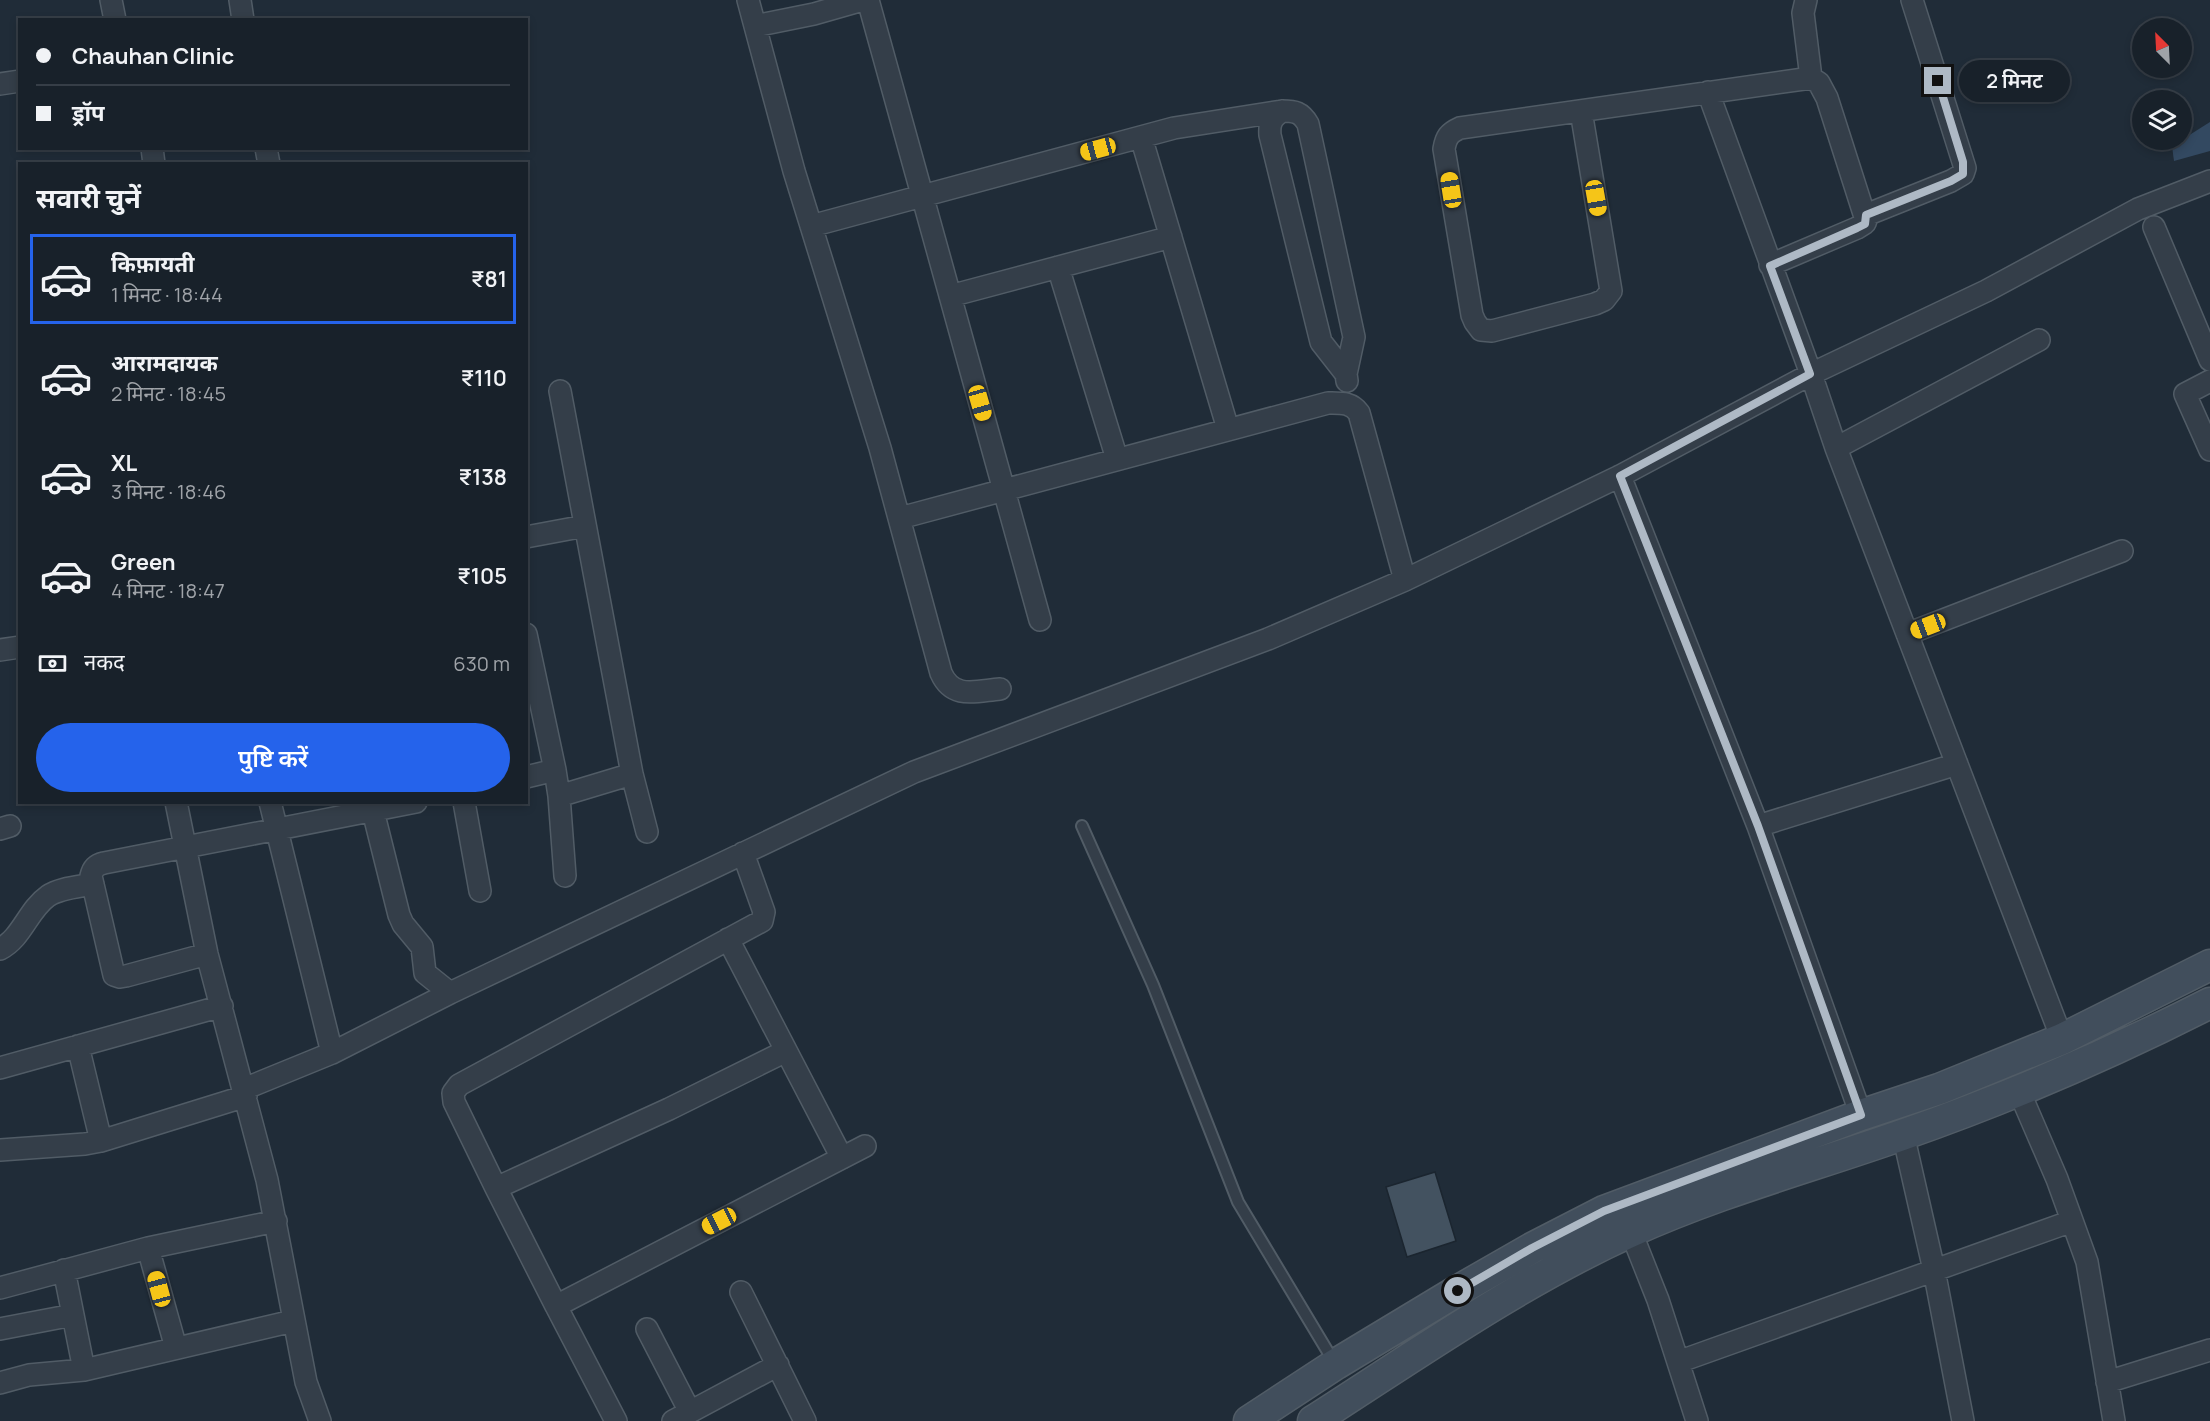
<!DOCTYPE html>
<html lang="hi">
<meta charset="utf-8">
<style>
:root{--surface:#18212a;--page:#212932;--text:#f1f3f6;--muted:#9fa3a8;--line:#363e47;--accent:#2563eb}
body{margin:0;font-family:Manrope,"Noto Sans Devanagari",sans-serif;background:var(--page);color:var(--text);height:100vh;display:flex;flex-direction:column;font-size:22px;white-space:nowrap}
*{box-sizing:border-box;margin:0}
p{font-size:20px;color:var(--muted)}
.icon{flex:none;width:33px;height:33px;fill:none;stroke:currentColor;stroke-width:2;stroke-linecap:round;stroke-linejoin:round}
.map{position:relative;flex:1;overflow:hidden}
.drawer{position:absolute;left:18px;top:162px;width:510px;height:642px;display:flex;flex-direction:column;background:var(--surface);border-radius:0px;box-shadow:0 3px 9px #0003,0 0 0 2px var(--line)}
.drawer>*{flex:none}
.hud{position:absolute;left:18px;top:18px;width:510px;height:132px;border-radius:0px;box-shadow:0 3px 9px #0003,0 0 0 2px var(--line);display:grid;align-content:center;height:132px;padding:0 18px;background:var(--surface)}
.needle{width:39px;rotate:336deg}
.buttons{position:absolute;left:2132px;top:18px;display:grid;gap:12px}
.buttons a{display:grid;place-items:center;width:60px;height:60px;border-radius:50%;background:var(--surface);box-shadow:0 3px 9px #0003,0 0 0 2px var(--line);font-size:30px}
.end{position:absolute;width:27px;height:27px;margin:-14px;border:8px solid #aeb9c5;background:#111;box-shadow:0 0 0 3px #111}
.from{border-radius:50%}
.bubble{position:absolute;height:42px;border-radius:21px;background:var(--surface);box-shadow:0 3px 9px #0003,0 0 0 2px var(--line);font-size:20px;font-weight:600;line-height:42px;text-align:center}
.car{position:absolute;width:18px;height:36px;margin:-18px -9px;border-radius:8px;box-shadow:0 0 4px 2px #0007;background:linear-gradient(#f5c518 24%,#345 0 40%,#f5c518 0 76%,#345 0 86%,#f5c518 0)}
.hud b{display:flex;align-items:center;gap:21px;height:57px;font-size:22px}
.hud b+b{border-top:2px solid var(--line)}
.hud i{width:15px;height:15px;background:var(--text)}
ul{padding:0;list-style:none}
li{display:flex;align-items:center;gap:18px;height:90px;margin:0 12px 9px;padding:0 6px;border:3px solid transparent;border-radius:0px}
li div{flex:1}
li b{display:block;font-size:22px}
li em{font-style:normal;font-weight:600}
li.active{border-color:var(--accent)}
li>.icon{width:54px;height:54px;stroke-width:1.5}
h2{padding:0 18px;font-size:27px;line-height:72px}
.pay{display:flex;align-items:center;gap:15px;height:66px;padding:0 18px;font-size:22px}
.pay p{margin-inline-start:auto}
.button{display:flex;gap:12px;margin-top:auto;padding:12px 18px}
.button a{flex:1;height:69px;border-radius:36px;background:var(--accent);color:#fff;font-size:24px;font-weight:600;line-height:69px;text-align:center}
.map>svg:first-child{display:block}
.water{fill:#334961}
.building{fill:#435260;stroke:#1b252f;stroke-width:1.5}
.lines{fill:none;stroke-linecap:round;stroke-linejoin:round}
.service-casing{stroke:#515c66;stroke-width:14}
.minor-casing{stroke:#515c66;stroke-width:24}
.secondary-casing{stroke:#515c66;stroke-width:33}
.service{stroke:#343e49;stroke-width:10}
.minor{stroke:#343e49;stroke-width:21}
.secondary{stroke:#414e5c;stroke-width:30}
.route{stroke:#aeb9c5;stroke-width:8}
</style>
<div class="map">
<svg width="2210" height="1421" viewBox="0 0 2210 1421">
<rect width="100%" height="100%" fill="#202c38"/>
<path class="water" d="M 2210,122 L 2210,151 L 2174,161 L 2172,146 Z"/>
<path class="building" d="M 1435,1172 L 1456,1241 L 1407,1257 L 1386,1187 Z"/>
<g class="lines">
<g class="service-casing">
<path id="service" d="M 1082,826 L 1153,985 L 1238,1202 L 1334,1362"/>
</g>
<g class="minor-casing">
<path id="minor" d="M 111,0 L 115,20
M 240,0 L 243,20
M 748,0 L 794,171 L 880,448 L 941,673 C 953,700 976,691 1000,689
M 868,0 L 1040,620
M 1806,0 L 1803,13 L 1811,78
M 755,26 L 814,14 L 863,0
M 0,84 L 20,81
M 1708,92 L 1811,374 L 1836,448 L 2062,1039
M 1282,111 C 1272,118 1269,122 1270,135 L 1321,342 L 1346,374 L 1347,381
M 1581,111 L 1611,291 L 1604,300 L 1595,304 L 1492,331 L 1481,330 L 1475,322 L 1472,315 L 1444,149 C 1446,137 1449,133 1460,128 L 1811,78 L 1819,83 L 1827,98 L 1866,220 L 1865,223 L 1857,228 L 1770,265
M 1141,137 L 1228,429
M 152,148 L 154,164
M 266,148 L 269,164
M 1866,215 L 1951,181 L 1963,174 L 1965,168 L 1912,0
M 811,226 L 1174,128 L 1282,111 C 1295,111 1301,112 1308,124 L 1354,337 L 1346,374
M 2154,227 L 2210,360
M 1058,267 L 1117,459
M 950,296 L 1171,237
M 2210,381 L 2185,394 L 2210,450
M 560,391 L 632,774 L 647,832
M 1836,448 L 2039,340
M 1620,476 L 1758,826 L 1861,1115
M 900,518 L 1328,403 C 1341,403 1351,402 1359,413 L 1405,580
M 526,537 L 585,526
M 526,634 L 555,770 L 559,796 L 565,876
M 1907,634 L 2122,551
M 0,650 L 20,647
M 526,777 L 555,770
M 559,796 L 632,774
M 176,802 L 207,954 L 267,1180 L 306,1382 L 320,1421
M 270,802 L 332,1053
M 464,802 L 480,891
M 373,811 L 399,915 L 403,924 L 422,947 L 425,973 L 450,993
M 1758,826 L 1957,764
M 0,829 L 10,826
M 728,939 L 842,1158
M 0,949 C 22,938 28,910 48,896 C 60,888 78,887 93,884
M 207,954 L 126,976 L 120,977 L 114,975 L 91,876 C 93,868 96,865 104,863 L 416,802
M 78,1046 L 101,1141
M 0,1068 L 222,1006
M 244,1089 L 332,1053 L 450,993 L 914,772 L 1268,639 L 1405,580 L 1620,476 L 1811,374 L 1986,291 L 2138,209 L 2210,181
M 2019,1091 L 2057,1179 L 2087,1262 L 2114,1421
M 1903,1134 L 1934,1270 L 1963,1421
M 0,1150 L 85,1144 L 101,1141 L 246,1096
M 496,1188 L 669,1109 L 786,1051
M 1631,1232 L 1658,1300 L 1697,1421
M 148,1248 L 176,1348
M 64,1270 L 84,1370
M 0,1288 L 148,1248 L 276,1221
M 741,1292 L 805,1421
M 556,1306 L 496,1188 L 454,1102 L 453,1093 L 459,1085 L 762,921 L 764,912 L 743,853
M 0,1329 L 73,1315
M 647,1329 L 690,1412
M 1678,1362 L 2072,1221
M 2107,1382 L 2210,1350
M 0,1383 L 29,1375 L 84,1370 L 293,1321
M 616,1421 L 556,1306 L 865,1146
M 673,1421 L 778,1365"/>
</g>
<g class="secondary-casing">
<path id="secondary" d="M 1249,1421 L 1336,1364 L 1457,1291 L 1532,1248 L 1604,1211 L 1861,1115 L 1939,1089 L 2062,1039 L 2210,965
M 1313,1421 C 1416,1355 1518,1283 1630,1232 C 1718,1192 1811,1167 1902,1135 C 2008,1098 2110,1054 2210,1003"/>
</g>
<use href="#service" class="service"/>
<use href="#minor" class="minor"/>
<use href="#secondary" class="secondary"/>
</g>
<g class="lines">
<path class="route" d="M 1458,1291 L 1532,1248 L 1604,1211 L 1861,1115 L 1758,826 L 1620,476 L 1810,374 L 1770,266 L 1857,228 L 1865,224 L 1866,215 L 1951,181 L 1963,174 L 1963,162 L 1938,81"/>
</g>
</svg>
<div class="buttons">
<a><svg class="needle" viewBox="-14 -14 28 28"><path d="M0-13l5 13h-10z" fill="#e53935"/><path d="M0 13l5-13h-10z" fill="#9fa3a8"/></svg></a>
<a><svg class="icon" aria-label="layers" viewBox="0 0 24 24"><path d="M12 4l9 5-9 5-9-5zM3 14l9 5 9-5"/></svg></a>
</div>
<i class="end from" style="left:1458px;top:1291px"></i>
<i class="end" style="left:1938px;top:81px"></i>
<div class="bubble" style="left:1959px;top:60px;width:111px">2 मिनट</div>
<i class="car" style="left:1098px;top:149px;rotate:255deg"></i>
<i class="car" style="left:1451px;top:190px;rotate:351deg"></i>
<i class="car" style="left:1596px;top:198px;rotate:170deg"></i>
<i class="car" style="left:980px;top:403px;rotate:164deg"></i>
<i class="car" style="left:1928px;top:626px;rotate:249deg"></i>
<i class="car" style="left:719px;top:1221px;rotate:243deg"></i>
<i class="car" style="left:159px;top:1289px;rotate:345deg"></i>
<div class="hud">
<b><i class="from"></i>Chauhan Clinic</b>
<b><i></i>ड्रॉप</b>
</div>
<section class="drawer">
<h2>सवारी चुनें</h2>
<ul>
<li class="active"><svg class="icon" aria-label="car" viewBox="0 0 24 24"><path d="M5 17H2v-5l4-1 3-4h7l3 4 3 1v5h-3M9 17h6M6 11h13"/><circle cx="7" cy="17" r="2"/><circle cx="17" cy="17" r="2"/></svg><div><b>किफ़ायती</b><p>1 मिनट · 18:44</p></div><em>₹81</em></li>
<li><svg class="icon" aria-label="car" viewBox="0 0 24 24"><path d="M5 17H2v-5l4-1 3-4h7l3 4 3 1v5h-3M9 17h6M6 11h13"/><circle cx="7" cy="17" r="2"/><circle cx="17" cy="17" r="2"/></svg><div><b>आरामदायक</b><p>2 मिनट · 18:45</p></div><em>₹110</em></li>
<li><svg class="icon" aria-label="car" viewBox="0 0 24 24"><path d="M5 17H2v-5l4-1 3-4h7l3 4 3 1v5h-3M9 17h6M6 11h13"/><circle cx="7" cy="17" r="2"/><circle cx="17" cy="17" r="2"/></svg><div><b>XL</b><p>3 मिनट · 18:46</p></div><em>₹138</em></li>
<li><svg class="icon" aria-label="car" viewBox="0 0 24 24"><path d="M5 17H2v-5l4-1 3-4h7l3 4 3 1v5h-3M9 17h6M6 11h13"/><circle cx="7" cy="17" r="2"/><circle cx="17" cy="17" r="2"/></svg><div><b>Green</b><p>4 मिनट · 18:47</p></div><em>₹105</em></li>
</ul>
<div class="pay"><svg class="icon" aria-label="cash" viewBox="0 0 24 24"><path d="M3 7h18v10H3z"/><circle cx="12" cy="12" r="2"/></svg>नकद<p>630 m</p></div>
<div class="button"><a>पुष्टि करें</a></div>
</section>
</div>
